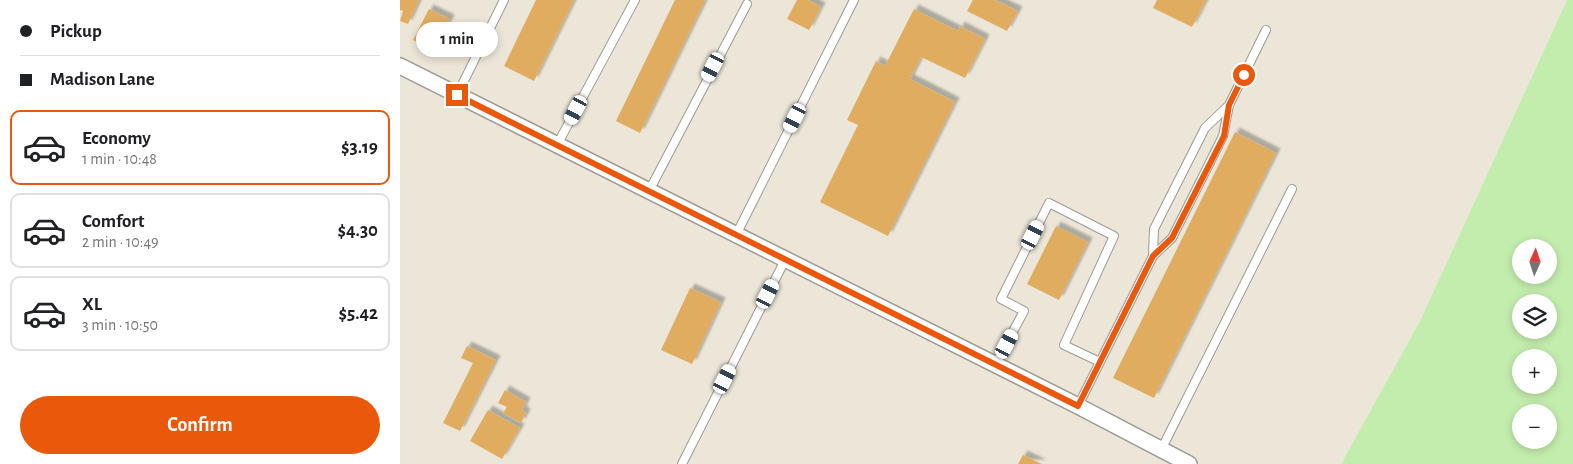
<!DOCTYPE html>
<meta charset="utf-8">
<style>
:root{--surface:#fff;--page:#f6f6f6;--text:#202124;--muted:#757577;--line:#e0e0e0;--accent:#ea580c}
body{margin:0;font-family:"Alegreya Sans",sans-serif;background:var(--page);color:var(--text);height:100vh;display:flex;flex-direction:column;font-size:19px;white-space:nowrap}
*{box-sizing:border-box;margin:0}
p{font-size:16px;color:var(--muted)}
.icon{flex:none;width:28px;height:28px;fill:none;stroke:currentColor;stroke-width:2;stroke-linecap:round;stroke-linejoin:round}
.map{position:relative;flex:1;overflow:hidden}
.panel{display:flex;flex-direction:column;background:var(--surface);width:400px}
.panel>*{flex:none}
.hud{display:grid;align-content:center;height:110px;padding:0 20px;background:var(--surface)}
.needle{width:32px;rotate:3deg}
.fabs{position:absolute;left:1112px;top:239px;display:grid;gap:10px}
.fabs a{display:grid;place-items:center;width:45px;height:45px;border-radius:50%;background:var(--surface);box-shadow:0 2px 8px #0003;font-size:25px}
.end{position:absolute;width:22px;height:22px;margin:-11px;border:6px solid #ea580c;background:#fff;box-shadow:0 0 0 2px #fff}
.from{border-radius:50%}
.bubble{position:absolute;height:35px;border-radius:18px;background:var(--surface);box-shadow:0 2px 8px #0003;font-size:16px;font-weight:700;line-height:35px;text-align:center}
.car{position:absolute;width:15px;height:30px;margin:-15px -8px;border-radius:6px;box-shadow:0 0 4px 1px #0007;background:linear-gradient(#fff 24%,#345 0 40%,#fff 0 76%,#345 0 86%,#fff 0)}
.hud b{display:flex;align-items:center;gap:18px;height:48px;font-size:19px}
.hud b+b{border-top:1px solid var(--line)}
.hud i{width:12px;height:12px;background:var(--text)}
ul{padding:0;list-style:none}
li{display:flex;align-items:center;gap:15px;height:75px;margin:0 10px 8px;padding:0 10px;border:2px solid var(--line);border-radius:10px}
li div{flex:1}
li b{display:block;font-size:19px}
li em{font-style:normal;font-weight:700}
li.active{border-color:var(--accent)}
li>.icon{width:45px;height:45px;stroke-width:1.5}
.action{display:flex;gap:10px;margin-top:auto;padding:10px 20px}
.action a{flex:1;height:58px;border-radius:30px;background:var(--accent);color:#fff;font-size:20px;font-weight:700;line-height:58px;text-align:center}
main{display:flex;flex:1;min-height:0}
.map>svg:first-child{display:block}
.built{fill:#ebe6d7}
.green{fill:#c3edad;fill-rule:evenodd}
.building{fill:#e0ad61;filter:url(#shadow)}
.lines{fill:none;stroke-linecap:round;stroke-linejoin:round}
.service-casing{stroke:#9c9a93;stroke-width:10}
.minor-casing{stroke:#9c9a93;stroke-width:18}
.service{stroke:#fff;stroke-width:8}
.minor{stroke:#fff;stroke-width:15}
.route{stroke:#ea580c;stroke-width:6}
</style>
<main>
<section class="panel">
<div class="hud">
<b><i class="from"></i>Pickup</b>
<b><i></i>Madison Lane</b>
</div>
<ul>
<li class="active"><svg class="icon" aria-label="car" viewBox="0 0 24 24"><path d="M5 17H2v-5l4-1 3-4h7l3 4 3 1v5h-3M9 17h6M6 11h13"/><circle cx="7" cy="17" r="2"/><circle cx="17" cy="17" r="2"/></svg><div><b>Economy</b><p>1 min · 10:48</p></div><em>$3.19</em></li>
<li><svg class="icon" aria-label="car" viewBox="0 0 24 24"><path d="M5 17H2v-5l4-1 3-4h7l3 4 3 1v5h-3M9 17h6M6 11h13"/><circle cx="7" cy="17" r="2"/><circle cx="17" cy="17" r="2"/></svg><div><b>Comfort</b><p>2 min · 10:49</p></div><em>$4.30</em></li>
<li><svg class="icon" aria-label="car" viewBox="0 0 24 24"><path d="M5 17H2v-5l4-1 3-4h7l3 4 3 1v5h-3M9 17h6M6 11h13"/><circle cx="7" cy="17" r="2"/><circle cx="17" cy="17" r="2"/></svg><div><b>XL</b><p>3 min · 10:50</p></div><em>$5.42</em></li>
</ul>
<div class="action"><a>Confirm</a></div>
</section>
<div class="map">
<svg width="1173" height="464" viewBox="0 0 1173 464">
<defs>
<filter id="shadow"><feDropShadow dx="4.5" dy="-4.5" stdDeviation="1" flood-color="#0004"/></filter>
</defs>
<rect width="100%" height="100%" fill="#f2f0e8"/>
<path class="built" d="M 0,0 L 1167,0 L 1020,321 L 941,464 L 0,464 Z"/>
<path class="green" d="M 1167,0 L 1173,0 L 1173,464 L 941,464 L 1020,321 ZM 1121,248 L 1149,248 L 1149,275 L 1121,275 ZM 1121,302 L 1149,302 L 1149,330 L 1121,330 ZM 1121,358 L 1149,358 L 1149,385 L 1121,385 ZM 1121,412 L 1149,412 L 1149,440 L 1121,440 Z"/>
<path class="building" d="M 0,0 L 19,0 L 8,24 L 0,21 L 3,11 L 0,10 Z
M 136,0 L 174,0 L 134,81 L 104,66 Z
M 275,0 L 305,0 L 240,133 L 216,121 Z
M 397,0 L 408,0 L 421,7 L 409,30 L 387,19 Z
M 573,0 L 595,0 L 618,11 L 607,31 L 567,11 Z
M 757,0 L 806,0 L 792,27 L 753,8 Z
M 29,9 L 50,19 L 35,51 L 13,40 Z
M 514,9 L 558,31 L 560,26 L 585,39 L 565,78 L 521,57 L 510,79 L 555,102 L 488,236 L 420,202 L 458,125 L 447,120 L 476,61 L 485,66 Z
M 835,132 L 876,153 L 754,398 L 713,378 Z
M 656,226 L 688,242 L 659,300 L 627,284 Z
M 290,288 L 321,302 L 292,364 L 261,350 Z
M 67,346 L 96,360 L 60,431 L 43,423 L 73,363 L 61,358 Z
M 105,390 L 126,402 L 122,410 L 126,413 L 121,423 L 103,413 L 107,407 L 98,403 Z
M 88,410 L 120,428 L 102,459 L 70,441 Z
M 623,455 L 642,464 L 618,464 Z"/>
<g class="lines">
<g class="service-casing">
<path id="service" d="M 57,95 L 104,0
M 157,145 L 235,0
M 249,191 L 347,4
M 336,235 L 454,0
M 753,256 L 772,238 L 823,136 L 829,105
M 595,365 L 624,311 L 601,299 L 649,203 L 714,236 L 664,345 L 700,362
M 678,406 L 753,256 L 754,229 L 805,128 L 829,105 L 866,30
M 761,450 L 892,189
M 282,464 L 385,260"/>
</g>
<g class="minor-casing">
<path id="minor" d="M 0,66 L 678,406 L 789,464"/>
</g>
<use href="#service" class="service"/>
<use href="#minor" class="minor"/>
</g>
<g class="lines">
<path class="route" d="M 57,95 L 678,406 L 753,256 L 772,238 L 824,136 L 829,105 L 844,75"/>
</g>
</svg>
<div class="fabs">
<a><svg class="needle" viewBox="-14 -14 28 28"><path d="M0-13l5 13h-10z" fill="#e53935"/><path d="M0 13l5-13h-10z" fill="#757577"/></svg></a>
<a><svg class="icon" aria-label="layers" viewBox="0 0 24 24"><path d="M12 4l9 5-9 5-9-5zM3 14l9 5 9-5"/></svg></a>
<a>+</a>
<a>−</a>
</div>
<i class="end from" style="left:844px;top:75px"></i>
<i class="end" style="left:57px;top:95px"></i>
<div class="bubble" style="left:16px;top:22px;width:82px">1 min</div>
<i class="car" style="left:313px;top:67px;rotate:207deg"></i>
<i class="car" style="left:176px;top:110px;rotate:208deg"></i>
<i class="car" style="left:395px;top:118px;rotate:207deg"></i>
<i class="car" style="left:633px;top:235px;rotate:27deg"></i>
<i class="car" style="left:368px;top:294px;rotate:27deg"></i>
<i class="car" style="left:607px;top:344px;rotate:28deg"></i>
<i class="car" style="left:325px;top:379px;rotate:27deg"></i>
</div>
</main>
